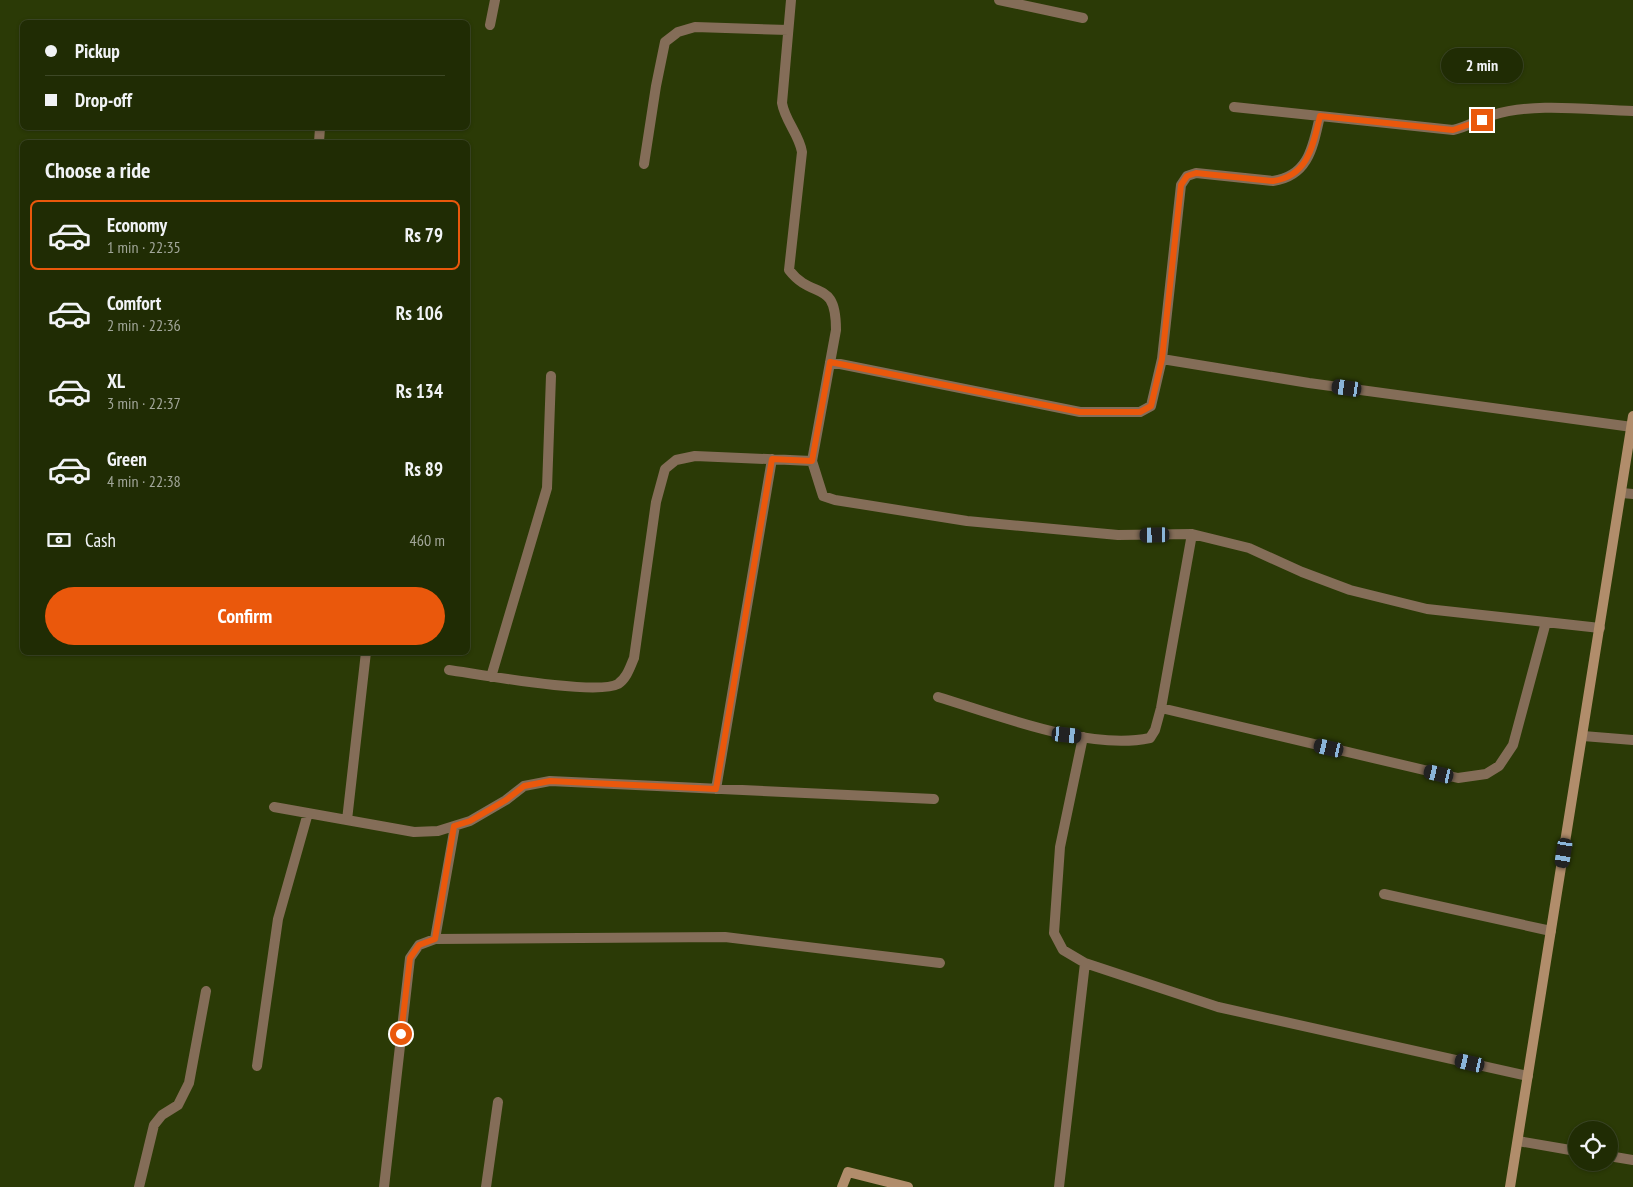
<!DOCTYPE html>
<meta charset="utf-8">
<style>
:root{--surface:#202c04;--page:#28340e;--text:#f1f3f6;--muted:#a2a79a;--line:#3d4826;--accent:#ea580c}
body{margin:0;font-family:"PT Sans Narrow",sans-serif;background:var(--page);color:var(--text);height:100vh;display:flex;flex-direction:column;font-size:19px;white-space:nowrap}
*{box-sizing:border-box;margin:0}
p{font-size:16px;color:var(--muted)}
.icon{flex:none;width:28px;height:28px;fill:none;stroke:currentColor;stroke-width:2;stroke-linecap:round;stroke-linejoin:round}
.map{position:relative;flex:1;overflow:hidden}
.drawer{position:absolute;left:20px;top:140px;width:450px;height:515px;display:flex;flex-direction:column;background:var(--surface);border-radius:8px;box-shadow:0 1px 4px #0004,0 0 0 1px var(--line)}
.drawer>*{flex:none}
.hud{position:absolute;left:20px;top:20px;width:450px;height:110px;border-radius:8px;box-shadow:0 1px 4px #0004,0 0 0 1px var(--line);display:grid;align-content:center;height:110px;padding:0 25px;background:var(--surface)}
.buttons{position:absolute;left:1568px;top:1121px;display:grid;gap:10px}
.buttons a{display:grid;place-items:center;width:50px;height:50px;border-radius:50%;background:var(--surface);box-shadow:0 1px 4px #0004,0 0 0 1px var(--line);font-size:25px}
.end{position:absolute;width:22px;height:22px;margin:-11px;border:6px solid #ea580c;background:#fff;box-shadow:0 0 0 2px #fff}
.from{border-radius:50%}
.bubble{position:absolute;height:35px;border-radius:18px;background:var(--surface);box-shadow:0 1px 4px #0004,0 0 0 1px var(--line);font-size:16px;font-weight:600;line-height:35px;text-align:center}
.car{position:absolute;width:15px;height:30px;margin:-15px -8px;border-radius:6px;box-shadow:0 0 4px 1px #0007;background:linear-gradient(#222 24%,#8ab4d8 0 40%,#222 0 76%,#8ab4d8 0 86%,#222 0)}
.hud b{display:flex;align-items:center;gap:18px;height:48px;font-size:19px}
.hud b+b{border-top:1px solid var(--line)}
.hud i{width:12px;height:12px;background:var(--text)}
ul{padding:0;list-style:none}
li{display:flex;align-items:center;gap:15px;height:70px;margin:0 10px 8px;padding:0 15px;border:2px solid transparent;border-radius:8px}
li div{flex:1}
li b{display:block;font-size:19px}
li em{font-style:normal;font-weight:600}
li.on{border-color:var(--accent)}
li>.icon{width:45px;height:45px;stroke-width:1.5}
h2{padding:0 25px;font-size:22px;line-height:60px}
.pay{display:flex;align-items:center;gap:12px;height:55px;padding:0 25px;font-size:19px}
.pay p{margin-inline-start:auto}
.primary-button{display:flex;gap:10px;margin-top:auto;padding:10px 25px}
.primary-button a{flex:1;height:58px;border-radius:30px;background:var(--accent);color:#fff;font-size:20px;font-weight:600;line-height:58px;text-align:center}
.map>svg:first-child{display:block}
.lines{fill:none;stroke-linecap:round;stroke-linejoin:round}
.street{stroke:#846d58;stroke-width:10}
.secondary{stroke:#b18d6b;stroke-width:10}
.route{stroke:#ea580c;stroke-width:6}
</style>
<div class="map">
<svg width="1633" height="1187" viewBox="0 0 1633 1187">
<rect width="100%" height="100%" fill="#2b3a06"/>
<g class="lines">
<path class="street" d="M 791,0 L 782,103 C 785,121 799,134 802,152 L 789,270 C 813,301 836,278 836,330 L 812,461 L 823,496 L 835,500 L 967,521 L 1118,535 L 1192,534 L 1249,548 L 1302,572 L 1350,590 L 1427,609 L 1600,628
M 999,0 L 1083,18
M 490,25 L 495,0
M 1234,107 L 1453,130 C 1467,127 1479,119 1493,115 C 1534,102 1590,110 1633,111
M 319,142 L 320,128
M 644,164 L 656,86 L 665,42 L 678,32 L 695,27 L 788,30
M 1162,359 L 1309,383 L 1632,427
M 830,362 L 1080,412 L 1140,412 L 1151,406 L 1162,359 L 1181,185 L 1187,176 L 1196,173 L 1273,181 C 1309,176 1313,146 1320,116
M 1622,493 L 1633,494
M 449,670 C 478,674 597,696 618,684 C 627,678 630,667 634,658 L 656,502 L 665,469 L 676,460 L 695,456 L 812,461
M 491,677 L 547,488 L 551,376
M 938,697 C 998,715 1088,751 1150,738 L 1155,730 L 1161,708 L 1192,534
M 1161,708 L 1458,778 L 1486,774 L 1499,766 L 1513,745 L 1546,622
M 1583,736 L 1633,740
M 1083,737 L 1060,847 L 1054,933 L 1063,950 L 1085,963 L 1218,1007 L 1528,1076
M 716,789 L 772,459
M 274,807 L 414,832 L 438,831 L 470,821 L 506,800 L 524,786 L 550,781 L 934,799
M 347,820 L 366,652
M 1384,894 L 1551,931
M 435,939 L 455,826
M 257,1066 L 278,919 L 308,813
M 1518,1141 L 1576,1151
M 1609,1156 L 1633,1160
M 139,1187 L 154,1125 L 162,1115 L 178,1105 L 189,1083 L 206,991
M 384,1187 L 410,958 L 419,945 L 435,939 L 725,937 L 940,963
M 486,1187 L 498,1102
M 1059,1187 L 1085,963"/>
<path class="secondary" d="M 842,1187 L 848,1172 L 908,1187
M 1510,1187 L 1633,416"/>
</g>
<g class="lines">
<path class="route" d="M 401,1034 L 410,958 L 419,945 L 435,939 L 454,826 L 470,821 L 506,800 L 524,786 L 550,781 L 716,789 L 772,459 L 812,461 L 830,362 L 1080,412 L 1140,412 L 1151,406 L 1162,359 L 1181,185 L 1187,176 L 1196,173 L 1273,181 C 1308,176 1313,146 1320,116 L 1453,130 L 1482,120"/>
</g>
</svg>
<div class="buttons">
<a><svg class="icon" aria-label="locate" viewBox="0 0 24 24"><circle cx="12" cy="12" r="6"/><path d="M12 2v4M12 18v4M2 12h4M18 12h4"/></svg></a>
</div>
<i class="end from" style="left:401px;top:1034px"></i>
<i class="end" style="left:1482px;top:120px"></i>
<div class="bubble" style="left:1441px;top:48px;width:82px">2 min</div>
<i class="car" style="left:1347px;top:388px;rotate:278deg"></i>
<i class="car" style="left:1155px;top:535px;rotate:269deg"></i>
<i class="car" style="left:1067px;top:735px;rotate:96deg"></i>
<i class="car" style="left:1329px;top:748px;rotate:283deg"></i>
<i class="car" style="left:1439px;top:774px;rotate:283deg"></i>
<i class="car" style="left:1564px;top:853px;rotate:189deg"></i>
<i class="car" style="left:1470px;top:1063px;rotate:283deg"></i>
<div class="hud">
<b><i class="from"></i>Pickup</b>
<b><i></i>Drop-off</b>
</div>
<section class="drawer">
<h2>Choose a ride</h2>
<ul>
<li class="on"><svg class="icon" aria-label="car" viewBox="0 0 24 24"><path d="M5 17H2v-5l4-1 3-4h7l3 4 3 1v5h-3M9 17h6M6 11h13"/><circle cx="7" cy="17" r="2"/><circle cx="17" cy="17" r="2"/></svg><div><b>Economy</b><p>1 min · 22:35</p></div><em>Rs 79</em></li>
<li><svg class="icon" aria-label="car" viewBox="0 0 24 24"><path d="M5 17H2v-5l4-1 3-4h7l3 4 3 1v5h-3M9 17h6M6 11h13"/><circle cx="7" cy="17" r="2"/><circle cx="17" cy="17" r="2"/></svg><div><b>Comfort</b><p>2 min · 22:36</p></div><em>Rs 106</em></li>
<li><svg class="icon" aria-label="car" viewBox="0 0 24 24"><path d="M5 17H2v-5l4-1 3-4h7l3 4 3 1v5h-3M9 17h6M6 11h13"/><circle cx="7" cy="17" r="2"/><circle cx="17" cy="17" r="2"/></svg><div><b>XL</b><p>3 min · 22:37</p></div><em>Rs 134</em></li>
<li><svg class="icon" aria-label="car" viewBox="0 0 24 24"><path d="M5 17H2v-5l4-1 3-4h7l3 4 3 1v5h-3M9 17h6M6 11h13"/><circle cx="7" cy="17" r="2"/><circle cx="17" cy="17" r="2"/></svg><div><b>Green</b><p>4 min · 22:38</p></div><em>Rs 89</em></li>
</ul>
<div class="pay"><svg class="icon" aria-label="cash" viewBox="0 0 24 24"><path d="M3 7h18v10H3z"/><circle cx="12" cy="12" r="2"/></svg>Cash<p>460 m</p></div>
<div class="primary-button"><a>Confirm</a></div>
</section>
</div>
